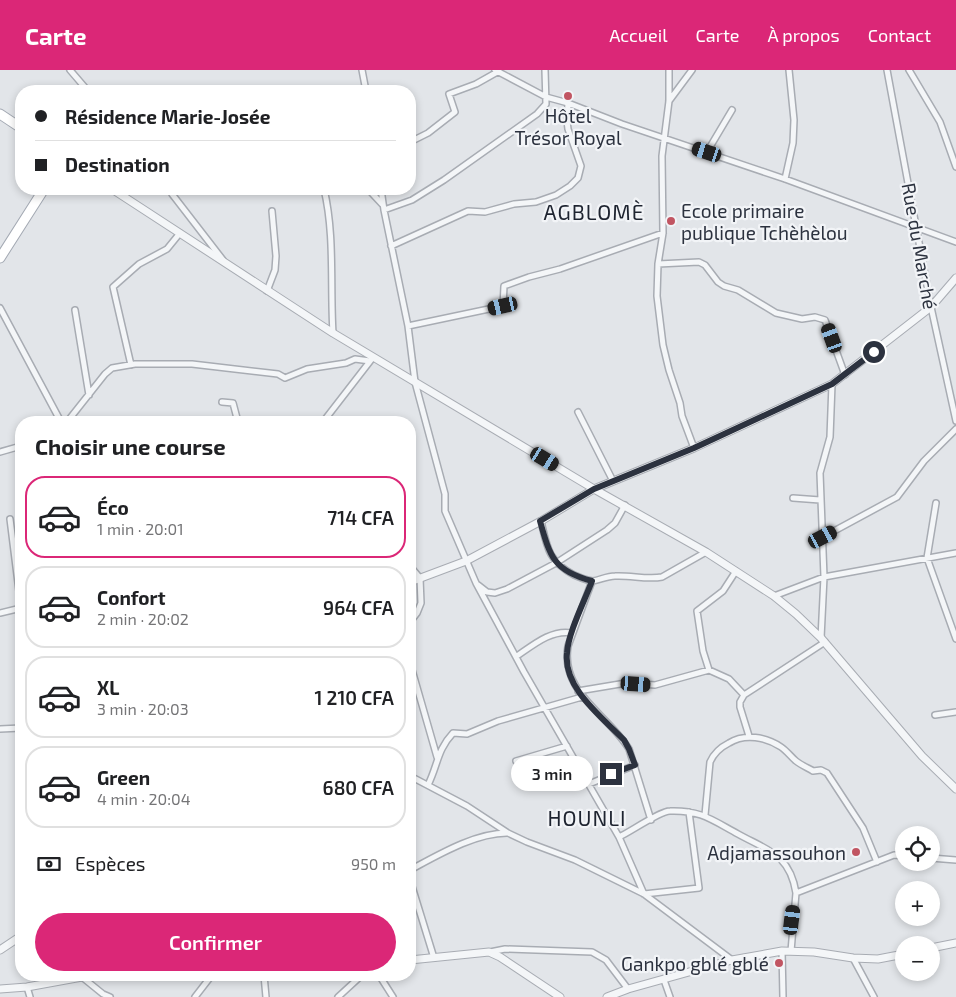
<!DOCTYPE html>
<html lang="fr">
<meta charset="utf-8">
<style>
:root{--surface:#fff;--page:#f6f6f6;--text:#202124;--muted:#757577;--line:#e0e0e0;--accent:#db2777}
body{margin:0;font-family:"Exo 2",sans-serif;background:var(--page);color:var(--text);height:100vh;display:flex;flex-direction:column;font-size:19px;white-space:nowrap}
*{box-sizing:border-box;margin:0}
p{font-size:16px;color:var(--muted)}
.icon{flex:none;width:28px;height:28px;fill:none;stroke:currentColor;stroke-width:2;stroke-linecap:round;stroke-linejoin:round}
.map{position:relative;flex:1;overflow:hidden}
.sheet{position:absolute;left:15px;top:346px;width:401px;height:565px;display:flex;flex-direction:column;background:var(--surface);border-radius:20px;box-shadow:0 2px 8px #0003}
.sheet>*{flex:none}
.top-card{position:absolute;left:15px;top:15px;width:401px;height:110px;border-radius:20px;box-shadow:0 2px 8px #0003;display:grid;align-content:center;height:110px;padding:0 20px;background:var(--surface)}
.controls{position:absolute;left:895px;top:756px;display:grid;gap:10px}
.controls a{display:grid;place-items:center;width:45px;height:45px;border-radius:50%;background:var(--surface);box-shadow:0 2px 8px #0003;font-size:25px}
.end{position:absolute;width:22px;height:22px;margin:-11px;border:6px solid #2c323f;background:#fff;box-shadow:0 0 0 2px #fff}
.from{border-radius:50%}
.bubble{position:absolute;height:35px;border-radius:18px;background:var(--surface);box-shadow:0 2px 8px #0003;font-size:16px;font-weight:600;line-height:35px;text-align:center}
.car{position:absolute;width:15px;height:30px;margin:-15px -8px;border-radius:6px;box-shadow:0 0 4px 1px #0007;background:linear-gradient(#222 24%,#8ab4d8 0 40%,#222 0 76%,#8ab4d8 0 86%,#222 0)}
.top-card b{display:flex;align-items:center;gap:18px;height:48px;font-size:19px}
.top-card b+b{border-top:1px solid var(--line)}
.top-card i{width:12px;height:12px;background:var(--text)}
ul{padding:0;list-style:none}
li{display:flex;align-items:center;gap:15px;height:82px;margin:0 10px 8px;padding:0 10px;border:2px solid var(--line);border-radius:20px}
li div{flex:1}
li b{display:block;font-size:19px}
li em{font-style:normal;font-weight:600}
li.active{border-color:var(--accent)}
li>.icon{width:45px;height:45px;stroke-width:1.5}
h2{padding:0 20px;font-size:22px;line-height:60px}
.pay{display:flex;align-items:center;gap:12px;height:55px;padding:0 20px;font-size:19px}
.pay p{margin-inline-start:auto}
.action{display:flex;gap:10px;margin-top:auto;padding:10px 20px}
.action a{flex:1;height:58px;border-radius:30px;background:var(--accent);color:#fff;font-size:20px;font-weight:600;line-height:58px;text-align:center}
header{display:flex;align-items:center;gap:30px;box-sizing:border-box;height:70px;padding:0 25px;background:var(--accent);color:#fff}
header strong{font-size:24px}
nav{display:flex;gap:28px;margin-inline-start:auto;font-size:18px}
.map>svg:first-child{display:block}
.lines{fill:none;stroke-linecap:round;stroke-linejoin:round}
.minor-casing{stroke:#a8acb3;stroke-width:8}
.tertiary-casing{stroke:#a8acb3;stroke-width:9}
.primary-casing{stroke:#a3a9b3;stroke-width:11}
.minor{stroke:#f4f6f8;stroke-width:5}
.tertiary{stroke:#f4f6f8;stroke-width:7}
.primary{stroke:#fff;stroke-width:9}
.route{stroke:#2c323f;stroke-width:6}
.poi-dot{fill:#c15562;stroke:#f2f4f7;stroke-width:2}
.labels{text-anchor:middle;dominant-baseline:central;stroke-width:4.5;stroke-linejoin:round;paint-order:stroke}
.poi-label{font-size:19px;fill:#2c323f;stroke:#f2f4f7;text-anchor:end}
.street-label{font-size:19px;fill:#2c323f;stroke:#f2f4f7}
.quarter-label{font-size:21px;letter-spacing:1px;fill:#1e2430;stroke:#f2f4f7}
</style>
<header>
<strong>Carte</strong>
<nav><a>Accueil</a><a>Carte</a><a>À propos</a><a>Contact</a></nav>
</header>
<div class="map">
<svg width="956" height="927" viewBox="0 0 956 927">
<rect width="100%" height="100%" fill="#e2e5e9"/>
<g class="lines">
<g class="minor-casing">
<path id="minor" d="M 70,0 L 88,21
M 362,0 L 366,21
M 495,0 L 546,27 L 568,33 L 622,54 L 785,109 L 956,172
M 669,0 L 669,31 L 662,86 L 663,163 L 658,194 L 657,226 L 663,275 L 669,300 L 680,333 L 682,346 L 694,378
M 887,0 L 931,237 L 956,351
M 909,0 L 940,52 L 956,97
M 669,31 L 692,0
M 410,72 L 428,63 L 455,42 L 449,24 L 476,14 L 499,1
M 707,82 L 732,40
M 785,109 L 793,73 L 794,50 L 789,0
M 169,119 L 172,124 L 223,190
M 324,119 C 335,165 330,216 333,263
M 368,119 L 382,134
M 381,119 L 384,140 L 408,256 L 415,312 L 445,424 L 445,441 L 476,513 L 524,602 L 619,767 L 644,824
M 384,140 L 412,130 L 444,110 L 537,44 L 546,34 L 545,0
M 391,176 L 468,141 L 485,142 L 514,134 L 536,132 L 556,125 L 570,116 L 578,108 L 581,96 L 568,59 L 567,51 L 568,33
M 658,194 L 699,192 L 705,195 L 718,212 L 724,216 L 738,220 L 776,243 L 802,249 L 815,247 L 825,250 L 845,305
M 267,221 L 275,200 L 276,186 L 272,141
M 0,238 L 61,352
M 75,240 L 89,325
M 408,256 L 503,236 L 504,216 L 529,207 L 560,199 L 663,163
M 131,295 L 113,217 L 139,194 L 167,179 L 180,163
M 222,332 L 233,333 L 238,352
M 578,342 L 613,411
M 67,352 L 105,304 L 112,298 L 135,294 L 192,294 L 278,304 L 285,308 L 307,299 L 346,293 L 355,289 L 370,291
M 323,352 L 371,290
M 0,382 L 21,376
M 793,428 L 820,430
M 936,433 L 927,488 L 956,569
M 10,449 L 21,537
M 541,451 C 547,477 548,491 574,505 C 579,507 587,511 593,511 C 600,510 607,506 615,506 C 631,505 647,510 662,507 L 706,482
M 823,467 L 897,427 L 924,391 L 956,359
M 410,496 L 420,508 L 421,533 L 417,543 L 410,552
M 592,511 L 568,576 C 560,623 608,644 629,679 L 651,750
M 478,515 L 487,522 L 495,523 L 507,519 L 556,493 L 607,460 L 615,453 L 625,435
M 774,526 L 824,507 L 956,483
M 0,543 L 21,538
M 821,568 L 824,507 L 820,403 L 830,367 L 832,314
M 517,586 C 533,575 552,559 572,563
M 410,593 L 437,687
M 709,600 L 703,581 L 697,541 L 723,521 L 736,501
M 578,621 L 626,613 L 655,615 L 709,600 L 729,609 L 744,625 L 740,632 L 740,637 L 749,666
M 744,625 L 825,572
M 935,645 L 956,642
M 0,659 L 21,658
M 516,691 L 567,676
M 410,706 L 467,736 L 508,763 L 527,772 L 575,790 L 644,824 L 732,890
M 589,714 L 635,695
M 428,715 C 438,695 437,680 453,663 L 467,664 L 498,651 L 582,627
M 705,745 L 710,692 C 714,683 721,677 729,673 C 745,663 766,667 781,677 C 787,681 791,687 796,691 C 801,695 808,698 813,701 L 821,700 L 827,703 L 863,758 L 877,792
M 619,767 C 630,762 660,741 670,741 C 701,740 712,750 738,764 C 767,780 790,784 796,823 L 791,881
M 931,788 L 956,790
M 410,800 C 438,785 475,763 507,763
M 410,810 L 434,888
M 796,823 L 894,785 L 904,786
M 644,824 L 699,818 L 689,742
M 782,881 L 783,927
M 490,882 L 505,879 L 592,882 L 606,890 L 628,919
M 853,888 L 874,927
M 264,905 L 266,927
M 379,905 L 393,927
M 82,907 L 103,924 L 110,927
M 664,910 L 670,927
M 27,917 L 30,927
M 195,927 L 212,905
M 338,927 L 362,905"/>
</g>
<g class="tertiary-casing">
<path id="tertiary" d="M 112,119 L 333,263 L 594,419 L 706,482 L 774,526 L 796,544 L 821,568 L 922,686 L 956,719
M 410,512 L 466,491 L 541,451 L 594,419 L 694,378 L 832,314 L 931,237 L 956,208
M 931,878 L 956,873
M 0,880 L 21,866
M 410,890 L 489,882 L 500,887 L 560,927
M 0,919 L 27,917 L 82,907 L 126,905
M 607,927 L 628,919 L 732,890 L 782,881 L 814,882 L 853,888 L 878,889 L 904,884"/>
</g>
<g class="primary-casing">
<path id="primary" d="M 0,44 L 21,58
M 0,188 L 44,119"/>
</g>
<use href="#minor" class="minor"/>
<use href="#tertiary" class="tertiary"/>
<use href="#primary" class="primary"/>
</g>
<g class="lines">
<path class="route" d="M 611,704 L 635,695 L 629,679 L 624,670 C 602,647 563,618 567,583 C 568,563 585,530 592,511 C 554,501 550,487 540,451 L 594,419 L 694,378 L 832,314 L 874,282"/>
</g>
<g class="poi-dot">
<circle cx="568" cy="26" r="5"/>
<circle cx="671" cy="151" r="5"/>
<circle cx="856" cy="782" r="5"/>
<circle cx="779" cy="893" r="5"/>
</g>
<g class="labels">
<g class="poi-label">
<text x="568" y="45" text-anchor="middle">Hôtel<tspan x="568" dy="22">Trésor Royal</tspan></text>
<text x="681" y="140" text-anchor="start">Ecole primaire<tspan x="681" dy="22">publique Tchèhèlou</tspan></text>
<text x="846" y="782">Adjamassouhon</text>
<text x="769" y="893">Gankpo gblé gblé</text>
</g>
<g class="street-label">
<text transform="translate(920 176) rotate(80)">Rue du Marché</text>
</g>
<g class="quarter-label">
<text x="594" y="141">AGBLOMÈ</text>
<text x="587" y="747">HOUNLI</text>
</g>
</g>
</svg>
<div class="controls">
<a><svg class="icon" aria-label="locate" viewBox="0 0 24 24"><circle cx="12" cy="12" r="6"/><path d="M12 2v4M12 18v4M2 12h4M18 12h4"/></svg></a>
<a>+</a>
<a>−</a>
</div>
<i class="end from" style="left:874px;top:282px"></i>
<i class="end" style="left:611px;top:704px"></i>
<div class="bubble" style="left:511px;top:686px;width:82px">3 min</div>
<i class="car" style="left:707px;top:82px;rotate:288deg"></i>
<i class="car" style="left:503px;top:236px;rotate:257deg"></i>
<i class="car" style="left:832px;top:268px;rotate:340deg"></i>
<i class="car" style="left:545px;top:389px;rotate:121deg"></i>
<i class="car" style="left:823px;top:467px;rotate:62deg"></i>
<i class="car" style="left:636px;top:614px;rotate:94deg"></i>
<i class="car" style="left:792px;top:850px;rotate:7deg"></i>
<div class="top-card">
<b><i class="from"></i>Résidence Marie-Josée</b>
<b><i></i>Destination</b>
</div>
<section class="sheet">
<h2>Choisir une course</h2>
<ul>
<li class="active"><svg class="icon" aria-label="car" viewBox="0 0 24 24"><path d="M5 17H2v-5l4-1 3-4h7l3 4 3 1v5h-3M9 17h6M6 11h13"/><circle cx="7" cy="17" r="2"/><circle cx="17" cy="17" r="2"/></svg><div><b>Éco</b><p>1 min · 20:01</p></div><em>714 CFA</em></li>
<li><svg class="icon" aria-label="car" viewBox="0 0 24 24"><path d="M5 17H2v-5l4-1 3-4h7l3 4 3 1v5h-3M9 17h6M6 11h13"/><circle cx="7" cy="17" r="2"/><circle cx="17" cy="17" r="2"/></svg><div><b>Confort</b><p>2 min · 20:02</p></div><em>964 CFA</em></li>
<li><svg class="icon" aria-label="car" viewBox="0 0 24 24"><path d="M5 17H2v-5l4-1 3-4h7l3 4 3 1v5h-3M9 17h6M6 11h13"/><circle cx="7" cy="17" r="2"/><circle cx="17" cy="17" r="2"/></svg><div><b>XL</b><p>3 min · 20:03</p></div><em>1 210 CFA</em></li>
<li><svg class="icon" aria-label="car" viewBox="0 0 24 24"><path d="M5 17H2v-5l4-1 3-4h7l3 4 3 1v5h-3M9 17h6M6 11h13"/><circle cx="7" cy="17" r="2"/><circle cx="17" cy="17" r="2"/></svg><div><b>Green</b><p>4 min · 20:04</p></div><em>680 CFA</em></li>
</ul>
<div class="pay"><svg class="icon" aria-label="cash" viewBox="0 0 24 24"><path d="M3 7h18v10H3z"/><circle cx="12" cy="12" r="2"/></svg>Espèces<p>950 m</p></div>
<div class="action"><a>Confirmer</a></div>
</section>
</div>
